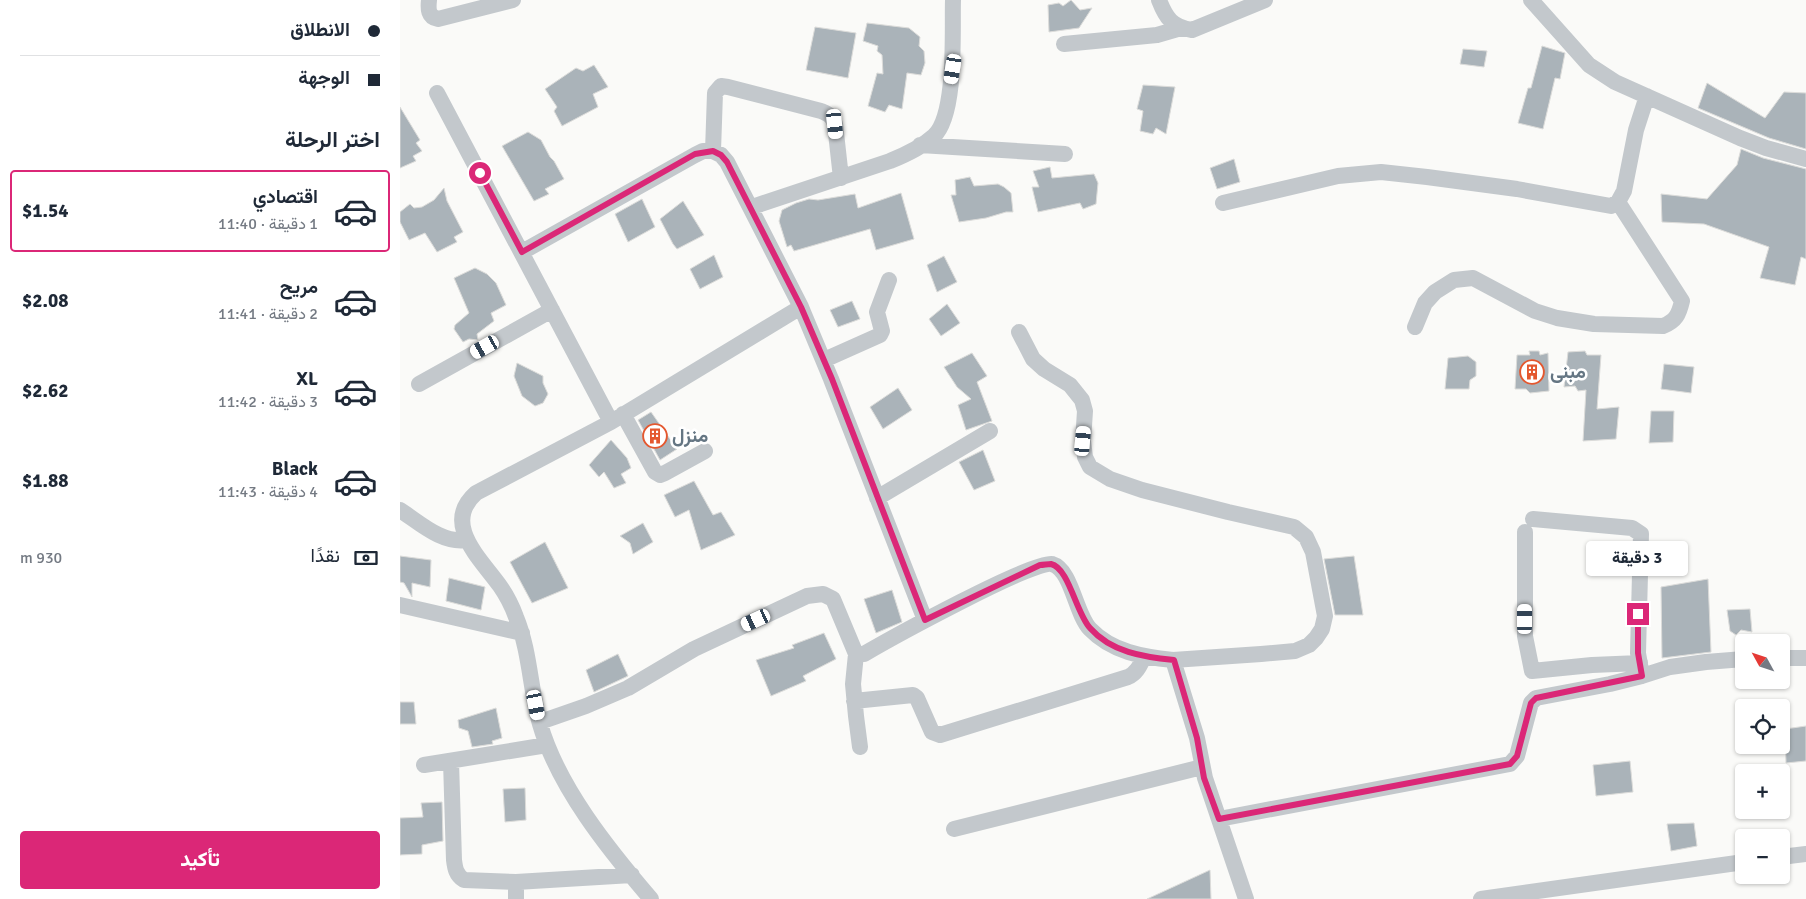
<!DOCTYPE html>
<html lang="ar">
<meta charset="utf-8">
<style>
:root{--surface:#fff;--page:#f6f6f7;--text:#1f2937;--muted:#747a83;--line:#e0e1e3;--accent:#db2777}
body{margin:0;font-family:Signika,Vazirmatn,sans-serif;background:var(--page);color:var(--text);direction:rtl;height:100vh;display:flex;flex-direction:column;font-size:19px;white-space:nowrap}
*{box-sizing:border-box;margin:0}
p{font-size:16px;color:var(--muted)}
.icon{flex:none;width:28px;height:28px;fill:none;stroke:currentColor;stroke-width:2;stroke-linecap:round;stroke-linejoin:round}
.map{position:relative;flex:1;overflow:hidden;direction:ltr}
.details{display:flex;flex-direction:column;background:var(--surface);width:400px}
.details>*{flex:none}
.banner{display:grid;align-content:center;height:110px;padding:0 20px;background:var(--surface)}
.needle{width:32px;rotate:310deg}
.fabs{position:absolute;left:1335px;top:634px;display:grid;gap:10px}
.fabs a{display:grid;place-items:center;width:55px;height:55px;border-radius:5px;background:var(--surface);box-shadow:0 1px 4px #0004;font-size:25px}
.end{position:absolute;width:22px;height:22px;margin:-11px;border:6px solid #db2777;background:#fff;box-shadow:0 0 0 2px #fff}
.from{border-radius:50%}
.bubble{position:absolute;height:35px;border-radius:5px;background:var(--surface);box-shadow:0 1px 4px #0004;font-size:16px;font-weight:800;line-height:35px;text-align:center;direction:rtl}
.car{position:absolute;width:15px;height:30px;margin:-15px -8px;border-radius:6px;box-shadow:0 0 4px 1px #0007;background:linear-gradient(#fff 24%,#345 0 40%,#fff 0 76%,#345 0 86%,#fff 0)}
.banner b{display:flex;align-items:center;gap:18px;height:48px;font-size:19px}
.banner b+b{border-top:1px solid var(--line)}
.banner i{width:12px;height:12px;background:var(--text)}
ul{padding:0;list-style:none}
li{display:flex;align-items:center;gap:15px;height:82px;margin:0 10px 8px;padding:0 10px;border:2px solid transparent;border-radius:5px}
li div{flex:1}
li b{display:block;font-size:19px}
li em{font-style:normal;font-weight:800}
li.active{border-color:var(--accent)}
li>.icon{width:45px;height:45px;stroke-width:1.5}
h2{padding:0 20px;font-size:22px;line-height:60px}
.pay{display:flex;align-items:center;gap:12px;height:55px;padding:0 20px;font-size:19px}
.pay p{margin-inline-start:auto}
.primary-button{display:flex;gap:10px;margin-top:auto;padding:10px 20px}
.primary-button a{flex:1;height:58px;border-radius:5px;background:var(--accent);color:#fff;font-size:20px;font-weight:800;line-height:58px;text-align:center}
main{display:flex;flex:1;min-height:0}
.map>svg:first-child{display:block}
.building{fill:#aab3b9;stroke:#dcdcda}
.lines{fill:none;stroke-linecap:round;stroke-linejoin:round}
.street{stroke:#c3c8cc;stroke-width:16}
.route{stroke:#db2777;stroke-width:6}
.labels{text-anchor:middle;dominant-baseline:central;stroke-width:5;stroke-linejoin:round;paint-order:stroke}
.poi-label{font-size:19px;font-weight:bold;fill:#657683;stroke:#fff;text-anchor:start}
</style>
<main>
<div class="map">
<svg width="1406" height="899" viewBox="0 0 1406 899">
<rect width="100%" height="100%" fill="#fafaf8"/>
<path class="building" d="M 671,0 L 680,10 L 692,8 L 679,28 L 649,32 L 648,5 L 659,3 L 663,6 Z
M 467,23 L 509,28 L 520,37 L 519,46 L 524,51 L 525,63 L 521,75 L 507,73 L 502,109 L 489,105 L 485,112 L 468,106 L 477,73 L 483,74 L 482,55 L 477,51 L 478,46 L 463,41 Z
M 415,27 L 456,33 L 448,78 L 406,70 Z
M 1142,46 L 1165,53 L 1160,79 L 1155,78 L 1143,129 L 1118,123 L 1128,88 L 1131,88 Z
M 1063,49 L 1087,51 L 1084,67 L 1060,64 Z
M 194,65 L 208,87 L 193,94 L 198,107 L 162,126 L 154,111 L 157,107 L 145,89 L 176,68 L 183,71 Z
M 1307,83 L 1365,118 L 1384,92 L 1406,93 L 1406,149 L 1369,138 L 1298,108 Z
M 743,85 L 775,87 L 766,134 L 756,128 L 753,134 L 740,131 L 743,111 L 737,109 Z
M 0,107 L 20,140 L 16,143 L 22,151 L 13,156 L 16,161 L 0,168 Z
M 128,132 L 141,140 L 150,157 L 154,161 L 164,179 L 145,189 L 149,194 L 134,201 L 102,146 Z
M 1341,149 L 1363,158 L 1406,169 L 1406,259 L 1401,257 L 1395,285 L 1360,278 L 1369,247 L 1304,224 L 1262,222 L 1261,194 L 1307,199 L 1337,165 Z
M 834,159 L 840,182 L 817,189 L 810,168 Z
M 650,167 L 652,178 L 694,174 L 698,183 L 696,204 L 683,209 L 680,203 L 638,212 L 632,187 L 639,187 L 633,171 Z
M 570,177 L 574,186 L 598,184 L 604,187 L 611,193 L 613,212 L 606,212 L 586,218 L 559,222 L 551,195 L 556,195 L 555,180 Z
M 44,188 L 47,201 L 63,232 L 54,237 L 57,242 L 37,252 L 25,233 L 9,240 L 0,222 L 0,212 L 10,204 L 14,208 L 22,207 L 34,200 Z
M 501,193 L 514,239 L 476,250 L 470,229 L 394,251 L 391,245 L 387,247 L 379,221 L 382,210 L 396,203 L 409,199 L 418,200 L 455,194 L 458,208 Z
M 242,199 L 255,227 L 228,242 L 215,214 Z
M 283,201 L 304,235 L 277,249 L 273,244 L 260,219 Z
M 314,255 L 323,277 L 300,289 L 290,269 Z
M 544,256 L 557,282 L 537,292 L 527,265 Z
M 75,268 L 87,274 L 96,283 L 106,305 L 91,313 L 94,321 L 77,334 L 78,340 L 69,339 L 63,342 L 54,329 L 55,325 L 69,313 L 54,278 Z
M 452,301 L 460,319 L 438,327 L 430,310 Z
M 547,304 L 560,323 L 541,336 L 529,319 Z
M 1129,351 L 1139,351 L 1140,355 L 1148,353 L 1149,391 L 1130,393 L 1126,389 L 1115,389 L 1117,355 L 1130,355 Z
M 1185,351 L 1187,355 L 1201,355 L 1197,409 L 1219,407 L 1216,439 L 1183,441 L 1186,390 L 1178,391 L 1175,386 L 1164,387 L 1168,352 Z
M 572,353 L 587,376 L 577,382 L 592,421 L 566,430 L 558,405 L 571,399 L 557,387 L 544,367 Z
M 1068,356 L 1076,362 L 1076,376 L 1070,380 L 1069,389 L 1045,389 L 1048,358 Z
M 117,363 L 143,376 L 143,383 L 148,394 L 143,403 L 135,406 L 122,396 L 114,376 Z
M 1264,364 L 1294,367 L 1291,393 L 1261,389 Z
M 498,388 L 512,410 L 483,429 L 470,407 Z
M 1251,411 L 1274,411 L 1273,442 L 1249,443 Z
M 251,412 L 277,449 L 260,460 L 238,420 Z
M 211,440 L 227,458 L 231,468 L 221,474 L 226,483 L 214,488 L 204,472 L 199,477 L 189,465 Z
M 583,450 L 595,481 L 574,490 L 559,462 Z
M 294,481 L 313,515 L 321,512 L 335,535 L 301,550 L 289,510 L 275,517 L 264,495 Z
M 243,523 L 253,542 L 233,554 L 230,543 L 220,536 Z
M 145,542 L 168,588 L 132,603 L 110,562 Z
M 0,556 L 31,560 L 30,587 L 12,583 L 12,597 L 4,583 L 0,582 Z
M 954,556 L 963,615 L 935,615 L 924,559 Z
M 49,578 L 85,587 L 81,610 L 46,601 Z
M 1308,579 L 1311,652 L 1262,658 L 1261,587 Z
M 492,590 L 502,622 L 476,633 L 464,599 Z
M 1350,609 L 1352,632 L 1341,630 L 1336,635 L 1330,631 L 1327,610 Z
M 424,633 L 436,659 L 403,676 L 406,681 L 371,696 L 356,660 L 394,648 L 392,645 Z
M 218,654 L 228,676 L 194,692 L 186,670 Z
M 0,702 L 14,702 L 16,724 L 0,724 Z
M 96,708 L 102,738 L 92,741 L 93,744 L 72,747 L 68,731 L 59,728 L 58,720 Z
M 1406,726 L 1406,761 L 1386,763 L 1385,729 Z
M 1230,761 L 1233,792 L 1196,796 L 1193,765 Z
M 125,788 L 126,820 L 105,822 L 103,789 Z
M 42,802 L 43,841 L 22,845 L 22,854 L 0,855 L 0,818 L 23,817 L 21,803 Z
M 1294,823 L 1297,846 L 1271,851 L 1267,824 Z
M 810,870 L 811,899 L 747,899 Z"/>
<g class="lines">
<path class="street" d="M 29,0 C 28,9 28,17 38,19 L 113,0
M 759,0 C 766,18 772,27 792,30 L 865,0
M 1131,0 L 1189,65 L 1215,82 L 1340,138 L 1366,148 L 1406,159
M 664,44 L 757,35 L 781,28
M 37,93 L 211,422
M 520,145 L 665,154
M 313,151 L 315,93 L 321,86 L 328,87 L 421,111 C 428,114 433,116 435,124 L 441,178
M 823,203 L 938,176 L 981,172 L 1027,177 L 1117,189 L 1211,206 L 1218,202 L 1224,191 L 1236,130 L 1247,96
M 352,207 L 490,161 C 505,155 522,147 534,136 C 557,114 552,31 553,0
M 122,252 L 295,155 L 303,151 L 313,151 L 321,155 L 327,162 L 401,307 L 431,379 L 525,620
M 1015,327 L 1025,303 L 1035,292 L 1054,280 L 1073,278 L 1135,311 L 1157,318 L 1194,324 L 1263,326 C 1276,321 1279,314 1282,301 L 1218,202
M 619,332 L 633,359 L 644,369 L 670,385 L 682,400 L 685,411 L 683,441 L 685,457 L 690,467 L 710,479 L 742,490 L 828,512 L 894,527 L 906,537 L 913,552 L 925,616 L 922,629 L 916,638 L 909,645 L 895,651 L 861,654 L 773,660
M 424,360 L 480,335 L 482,331 L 477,312 L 489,280
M 19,384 L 152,310
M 223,414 L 255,472 L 260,475 L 265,473 L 305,451
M 477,498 L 590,431
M 0,510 C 20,523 42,544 67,540
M 1133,519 L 1232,528 L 1241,534 L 1238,653 L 1242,676
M 1125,532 L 1125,636 L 1132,671 L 1192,665 L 1240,663
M 0,605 L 122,633
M 456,654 L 453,684 L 456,716 L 460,747
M 1381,658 L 1406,658
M 454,701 L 513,695 L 517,698 L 532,732 L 540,735 L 728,677 C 737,673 740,665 744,657
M 140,722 L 186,706 L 228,688 L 294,649 L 407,596 L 423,594 L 433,599 L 456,654 L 464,654 C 488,640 635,559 652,564 C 672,570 675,613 690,629 C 712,652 743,657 773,660 L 797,738 L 805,778 L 846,899
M 51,761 L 54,860 C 55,868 56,875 64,880 L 116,882
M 24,765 L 147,745
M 819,819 L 1110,764 L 1117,756 L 1131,703 L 1136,698 L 1210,684 L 1242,676 L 1270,667 L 1306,662 L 1344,659
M 554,829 L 802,767
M 1381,857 L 1406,854
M 116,899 L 116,882 L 232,875
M 251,899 C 209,850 158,787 140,724 C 130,689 130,651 116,617 C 112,606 107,596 100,586 C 81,559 41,524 76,493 L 211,422 L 401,307
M 1081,899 L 1344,862"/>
</g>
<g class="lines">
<path class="route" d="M 80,173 L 122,252 L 295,154 L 313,151 L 321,155 L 327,162 L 401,307 L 432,379 L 525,620 L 640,565 C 643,565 648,564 651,564 C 669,568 676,613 690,628 C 711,652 743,657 774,660 L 797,738 L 804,778 L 819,819 L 1110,764 L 1117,756 L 1131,703 L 1136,698 L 1242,676 L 1238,653 L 1238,614"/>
</g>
<defs>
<g id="building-ring" transform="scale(1.25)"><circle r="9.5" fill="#fff" stroke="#e4572e" stroke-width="1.5"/><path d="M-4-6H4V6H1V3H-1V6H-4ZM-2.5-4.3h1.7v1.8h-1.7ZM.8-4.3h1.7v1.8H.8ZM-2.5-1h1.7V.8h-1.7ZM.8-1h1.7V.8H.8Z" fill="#e4572e"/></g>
</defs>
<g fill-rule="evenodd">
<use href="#building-ring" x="1132" y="372"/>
<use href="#building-ring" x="255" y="436"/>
</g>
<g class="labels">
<g class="poi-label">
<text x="1150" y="372">مبنى</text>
<text x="272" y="436">منزل</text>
</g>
</g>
</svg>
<div class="fabs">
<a><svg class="needle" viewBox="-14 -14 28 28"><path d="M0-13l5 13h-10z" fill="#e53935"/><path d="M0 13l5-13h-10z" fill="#747a83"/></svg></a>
<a><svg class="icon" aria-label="locate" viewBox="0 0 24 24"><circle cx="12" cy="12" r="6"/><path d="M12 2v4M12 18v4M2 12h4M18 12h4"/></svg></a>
<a>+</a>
<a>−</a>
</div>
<i class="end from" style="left:80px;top:173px"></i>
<i class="end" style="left:1238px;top:614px"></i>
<div class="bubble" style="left:1186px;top:541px;width:102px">3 دقيقة</div>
<i class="car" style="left:553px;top:69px;rotate:189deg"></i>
<i class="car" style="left:435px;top:124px;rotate:174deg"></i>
<i class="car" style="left:85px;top:347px;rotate:241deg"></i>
<i class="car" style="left:683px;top:441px;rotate:5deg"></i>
<i class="car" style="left:1125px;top:619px;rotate:0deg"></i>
<i class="car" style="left:356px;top:620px;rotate:245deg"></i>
<i class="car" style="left:136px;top:705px;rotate:169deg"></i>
</div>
<section class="details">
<div class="banner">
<b><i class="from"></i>الانطلاق</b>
<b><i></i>الوجهة</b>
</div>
<h2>اختر الرحلة</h2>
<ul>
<li class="active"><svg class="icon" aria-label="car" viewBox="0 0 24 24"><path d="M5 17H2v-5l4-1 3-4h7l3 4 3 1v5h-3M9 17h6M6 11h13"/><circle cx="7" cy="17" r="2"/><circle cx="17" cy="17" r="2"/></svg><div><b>اقتصادي</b><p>1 دقيقة · 11:40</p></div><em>$1.54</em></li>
<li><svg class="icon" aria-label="car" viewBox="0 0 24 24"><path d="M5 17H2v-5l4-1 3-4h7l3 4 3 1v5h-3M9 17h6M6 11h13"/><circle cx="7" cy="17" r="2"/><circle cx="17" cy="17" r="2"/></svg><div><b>مريح</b><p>2 دقيقة · 11:41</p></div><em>$2.08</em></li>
<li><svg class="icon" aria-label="car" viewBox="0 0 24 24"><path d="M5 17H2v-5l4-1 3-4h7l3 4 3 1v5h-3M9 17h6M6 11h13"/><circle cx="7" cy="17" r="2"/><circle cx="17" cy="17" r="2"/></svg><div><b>XL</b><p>3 دقيقة · 11:42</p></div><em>$2.62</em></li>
<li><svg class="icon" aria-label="car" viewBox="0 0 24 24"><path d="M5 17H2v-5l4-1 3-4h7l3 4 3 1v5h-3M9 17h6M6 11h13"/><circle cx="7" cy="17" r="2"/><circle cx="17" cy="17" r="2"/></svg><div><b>Black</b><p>4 دقيقة · 11:43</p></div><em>$1.88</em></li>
</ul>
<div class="pay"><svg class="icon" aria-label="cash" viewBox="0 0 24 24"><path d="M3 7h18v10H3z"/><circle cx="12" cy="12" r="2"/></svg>نقدًا<p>930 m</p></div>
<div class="primary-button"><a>تأكيد</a></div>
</section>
</main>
